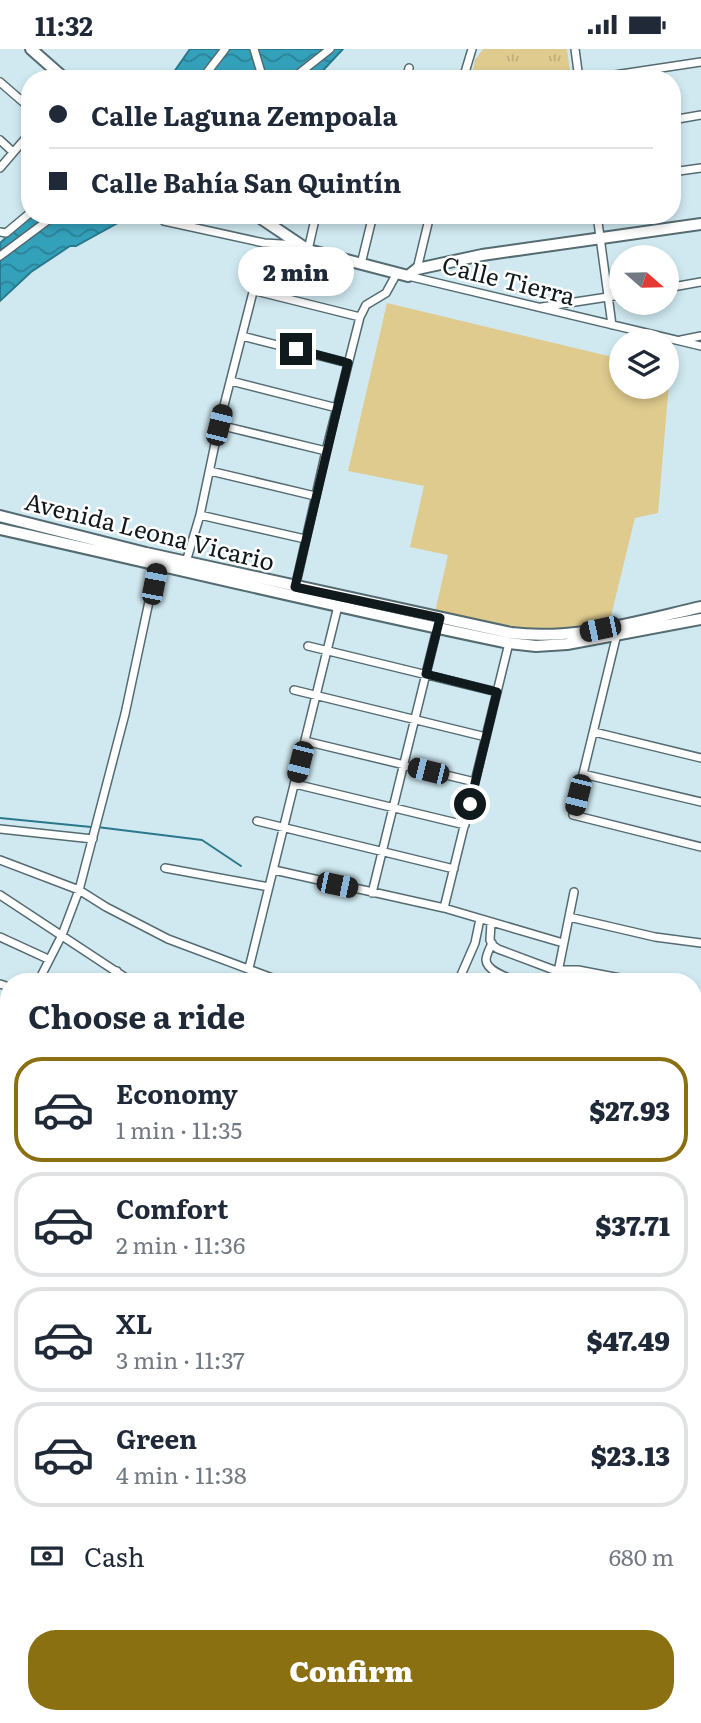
<!DOCTYPE html>
<meta charset="utf-8">
<style>
:root{--surface:#fff;--page:#f2f2f3;--text:#1f2937;--muted:#747a83;--line:#e0e1e3;--accent:#8a7011}
body{margin:0;font-family:Literata,serif;background:var(--page);color:var(--text);height:100vh;display:flex;flex-direction:column;font-size:26px;white-space:nowrap}
*{box-sizing:border-box;margin:0}
p{font-size:23px;color:var(--muted)}
.icon{flex:none;width:38px;height:38px;fill:none;stroke:currentColor;stroke-width:2;stroke-linecap:round;stroke-linejoin:round}
.map{position:relative;flex:1;overflow:hidden}
.side{position:absolute;left:0px;top:924px;width:702px;height:751px;display:flex;flex-direction:column;background:var(--surface);border-radius:28px 28px 0 0;box-shadow:0 4px 10px #0003}
.side>*{flex:none}
.hud{position:absolute;left:21px;top:21px;width:660px;height:154px;border-radius:28px;box-shadow:0 4px 10px #0003;display:grid;align-content:center;height:154px;padding:0 28px;background:var(--surface)}
.needle{width:46px;rotate:110deg}
.tools{position:absolute;left:609px;top:196px;display:grid;gap:14px}
.tools a{display:grid;place-items:center;width:70px;height:70px;border-radius:50%;background:var(--surface);box-shadow:0 4px 10px #0003;font-size:35px}
.end{position:absolute;width:32px;height:32px;margin:-16px;border:9px solid #10191c;background:#fff;box-shadow:0 0 0 4px #fff}
.from{border-radius:50%}
.bubble{position:absolute;height:49px;border-radius:24px;background:var(--surface);box-shadow:0 4px 10px #0003;font-size:23px;font-weight:800;line-height:49px;text-align:center}
.car{position:absolute;width:21px;height:42px;margin:-21px -10px;border-radius:9px;box-shadow:0 0 5px 2px #0007;background:linear-gradient(#222 24%,#8ab4d8 0 40%,#222 0 76%,#8ab4d8 0 86%,#222 0)}
.hud b{display:flex;align-items:center;gap:24px;height:66px;font-size:26px}
.hud b+b{border-top:2px solid var(--line)}
.hud i{width:18px;height:18px;background:var(--text)}
ul{padding:0;list-style:none}
li{display:flex;align-items:center;gap:21px;height:105px;margin:0 14px 10px;padding:0 14px;border:4px solid var(--line);border-radius:28px}
li div{flex:1}
li b{display:block;font-size:26px}
li em{font-style:normal;font-weight:800}
li.selected{border-color:var(--accent)}
li>.icon{width:63px;height:63px;stroke-width:1.5}
h2{padding:0 28px;font-size:32px;line-height:84px}
.pay{display:flex;align-items:center;gap:18px;height:77px;padding:0 28px;font-size:26px}
.pay p{margin-inline-start:auto}
.button{display:flex;gap:14px;margin-top:auto;padding:14px 28px}
.button a{flex:1;height:80px;border-radius:28px;background:var(--accent);color:#fff;font-size:28px;font-weight:800;line-height:80px;text-align:center}
.status{display:flex;justify-content:space-between;align-items:center;height:49px;padding:0 35px;background:var(--surface);direction:ltr}
.status svg{height:19px;fill:currentColor}
.map>svg:first-child{display:block}
.grass{fill:#dfcb8e}
.park{fill:url(#park-tufts)}
.water{fill:url(#water-waves);stroke:#29788b;stroke-width:2}
.lines{fill:none;stroke-linecap:round;stroke-linejoin:round}
.stream{stroke:#29788b;stroke-width:2}
.street-casing{stroke:#546b71;stroke-width:10}
.secondary-casing{stroke:#546b71;stroke-width:14}
.highway-casing{stroke:#546b71;stroke-width:18}
.street{stroke:#fff;stroke-width:7}
.secondary{stroke:#fff;stroke-width:10}
.highway{stroke:#fff;stroke-width:14}
.route{stroke:#10191c;stroke-width:9}
.labels{text-anchor:middle;dominant-baseline:central;stroke-width:5;stroke-linejoin:round;paint-order:stroke}
.street-label{font-size:24px;fill:#10191c;stroke:#fff}
</style>
<div class="status"><b>11:32</b><svg viewBox="0 0 49 12"><path d="M0 12V9h3v3zM5 12V6h3v6zM10 12V3h3v9zM15 12V0h3v12zM26 1h20v11H26zM47 4h2v5h-2z"/></svg></div>
<div class="map">
<svg width="701" height="1674" viewBox="0 0 701 1674">
<defs>
<pattern id="park-tufts" width="24" height="20" patternUnits="userSpaceOnUse" patternTransform="scale(1.75)"><rect width="24" height="20" fill="#dfcb8e"/><path d="M3 7l-1-3M5 7V3M7 7l1-3M15 17l-1-3M17 17v-4M19 17l1-3" fill="none" stroke="#beae7a"/></pattern>
<pattern id="water-waves" width="16" height="10" patternUnits="userSpaceOnUse" patternTransform="scale(1.75)"><rect width="16" height="10" fill="#34a1bb"/><path d="M0 5q4-4 8 0t8 0" fill="none" stroke="#2b8297"/></pattern>
</defs>
<rect width="100%" height="100%" fill="#d0e9f1"/>
<path class="grass" d="M 387,254 L 621,310 L 621,338 L 667,338 L 667,321 L 670,322 L 658,464 L 635,469 L 610,571 C 594,575 577,579 561,581 C 518,584 476,572 435,563 L 448,506 L 410,498 L 424,437 L 348,422 Z
M 0,1304 L 9,1306 L 9,1666 L 538,1666 L 536,1674 L 0,1674 Z"/>
<path class="park" d="M 483,0 L 567,0 L 571,30 L 471,30 L 475,11 Z"/>
<path class="water" d="M 190,0 L 343,0 L 315,30 L 169,30 Z
M 31,166 L 132,166 L 76,197 L 70,197 L 31,223 L 0,252 L 0,194 Z"/>
<g class="lines">
<path class="stream" d="M 0,769 L 91,778
M 97,778 L 202,791 L 241,817"/>
<g class="street-casing">
<path id="street" d="M 254,0 L 263,30
M 575,0 L 579,30
M 202,30 L 225,0
M 292,30 L 330,0
M 406,30 L 409,19
M 463,30 L 472,0
M 588,30 L 701,13
M 0,33 L 30,59
M 672,71 L 701,66
M 0,91 L 13,103
M 0,119 L 30,84
M 672,123 L 701,119
M 597,166 L 612,276
M 164,172 L 264,194 L 298,196
M 0,183 L 6,184 L 30,164
M 308,201 L 316,166
M 0,207 L 55,166
M 361,215 L 373,166
M 417,220 L 430,166
M 408,227 L 701,297
M 667,239 L 701,233
M 542,258 L 621,246
M 242,287 L 348,314
M 681,291 L 701,287
M 231,332 L 337,359
M 219,376 L 326,402
M 210,422 L 315,447
M 200,466 L 305,490
M 186,513 L 200,466 L 219,376 L 253,243 L 256,242 L 360,268
M 295,539 L 326,402 L 360,268 L 366,256 L 386,244 L 397,224
M 617,585 L 573,766 L 701,798
M 308,597 L 497,643
M 294,641 L 486,688
M 594,683 L 701,709
M 305,692 L 475,733
M 583,725 L 701,753
M 295,735 L 465,776
M 257,772 L 454,820
M 0,780 L 93,790
M 0,811 L 79,841 L 106,858 L 168,890 L 283,933
M 165,819 L 269,838
M 274,821 L 444,859 L 563,894
M 372,844 L 438,576
M 0,846 L 132,933
M 444,859 L 509,594
M 569,868 L 655,888 L 701,894
M 491,874 L 490,891 L 492,896 L 498,900 L 554,921 L 578,921 L 641,933
M 0,888 L 48,910
M 492,894 C 490,899 486,906 486,911 C 487,923 510,929 519,933
M 249,919 L 338,557
M 38,933 L 62,886 L 79,841 L 125,665 L 157,515
M 111,933 L 117,922
M 458,933 L 475,894 L 480,870
M 556,933 L 574,843
M 0,935 L 9,938
M 693,953 L 701,958
M 0,1004 L 5,992 L 9,989
M 693,1013 L 701,1016
M 0,1035 L 9,1037
M 693,1050 L 697,1051 L 701,1041
M 0,1092 L 9,1094
M 0,1144 L 9,1146
M 0,1190 L 9,1192
M 693,1205 L 696,1205 L 700,1127
M 0,1239 L 9,1240
M 693,1270 L 701,1269
M 0,1308 L 9,1310
M 693,1428 L 701,1405
M 693,1528 L 701,1530
M 693,1541 L 701,1543
M 544,1674 L 546,1666
M 600,1674 L 603,1666
M 609,1674 L 612,1666
M 640,1674 L 642,1666
M 692,1674 L 701,1636"/>
</g>
<g class="secondary-casing">
<path id="secondary" d="M 31,0 L 65,30
M 256,166 L 308,201 L 408,227 L 417,220 L 482,206 L 701,175
M 0,467 L 146,504 L 511,584 C 575,592 639,572 701,558
M 0,480 C 170,518 339,559 509,594 L 536,597 L 567,595 L 701,570"/>
</g>
<g class="highway-casing">
<path id="highway" d="M 0,1288 L 9,1290
M 693,1451 L 701,1453"/>
</g>
<use href="#street" class="street"/>
<use href="#secondary" class="secondary"/>
<use href="#highway" class="highway"/>
</g>
<g class="lines">
<path class="route" d="M 296,300 L 348,314 L 295,538 L 440,569 L 426,625 L 497,643 L 470,755"/>
</g>
<g class="labels">
<g class="street-label">
<text transform="translate(509 230) rotate(14)">Calle Tierra</text>
<text transform="translate(150 481) rotate(14)">Avenida Leona Vicario</text>
</g>
</g>
</svg>
<div class="tools">
<a><svg class="needle" viewBox="-14 -14 28 28"><path d="M0-13l5 13h-10z" fill="#e53935"/><path d="M0 13l5-13h-10z" fill="#747a83"/></svg></a>
<a><svg class="icon" aria-label="layers" viewBox="0 0 24 24"><path d="M12 4l9 5-9 5-9-5zM3 14l9 5 9-5"/></svg></a>
</div>
<i class="end from" style="left:470px;top:755px"></i>
<i class="end" style="left:296px;top:300px"></i>
<div class="bubble" style="left:238px;top:198px;width:116px">2 min</div>
<i class="car" style="left:219px;top:376px;rotate:14deg"></i>
<i class="car" style="left:154px;top:535px;rotate:11deg"></i>
<i class="car" style="left:600px;top:580px;rotate:258deg"></i>
<i class="car" style="left:300px;top:713px;rotate:194deg"></i>
<i class="car" style="left:428px;top:722px;rotate:284deg"></i>
<i class="car" style="left:578px;top:746px;rotate:194deg"></i>
<i class="car" style="left:337px;top:836px;rotate:102deg"></i>
<div class="hud">
<b><i class="from"></i>Calle Laguna Zempoala</b>
<b><i></i>Calle Bahía San Quintín</b>
</div>
<section class="side">
<h2>Choose a ride</h2>
<ul>
<li class="selected"><svg class="icon" aria-label="car" viewBox="0 0 24 24"><path d="M5 17H2v-5l4-1 3-4h7l3 4 3 1v5h-3M9 17h6M6 11h13"/><circle cx="7" cy="17" r="2"/><circle cx="17" cy="17" r="2"/></svg><div><b>Economy</b><p>1 min · 11:35</p></div><em>$27.93</em></li>
<li><svg class="icon" aria-label="car" viewBox="0 0 24 24"><path d="M5 17H2v-5l4-1 3-4h7l3 4 3 1v5h-3M9 17h6M6 11h13"/><circle cx="7" cy="17" r="2"/><circle cx="17" cy="17" r="2"/></svg><div><b>Comfort</b><p>2 min · 11:36</p></div><em>$37.71</em></li>
<li><svg class="icon" aria-label="car" viewBox="0 0 24 24"><path d="M5 17H2v-5l4-1 3-4h7l3 4 3 1v5h-3M9 17h6M6 11h13"/><circle cx="7" cy="17" r="2"/><circle cx="17" cy="17" r="2"/></svg><div><b>XL</b><p>3 min · 11:37</p></div><em>$47.49</em></li>
<li><svg class="icon" aria-label="car" viewBox="0 0 24 24"><path d="M5 17H2v-5l4-1 3-4h7l3 4 3 1v5h-3M9 17h6M6 11h13"/><circle cx="7" cy="17" r="2"/><circle cx="17" cy="17" r="2"/></svg><div><b>Green</b><p>4 min · 11:38</p></div><em>$23.13</em></li>
</ul>
<div class="pay"><svg class="icon" aria-label="cash" viewBox="0 0 24 24"><path d="M3 7h18v10H3z"/><circle cx="12" cy="12" r="2"/></svg>Cash<p>680 m</p></div>
<div class="button"><a>Confirm</a></div>
</section>
</div>
